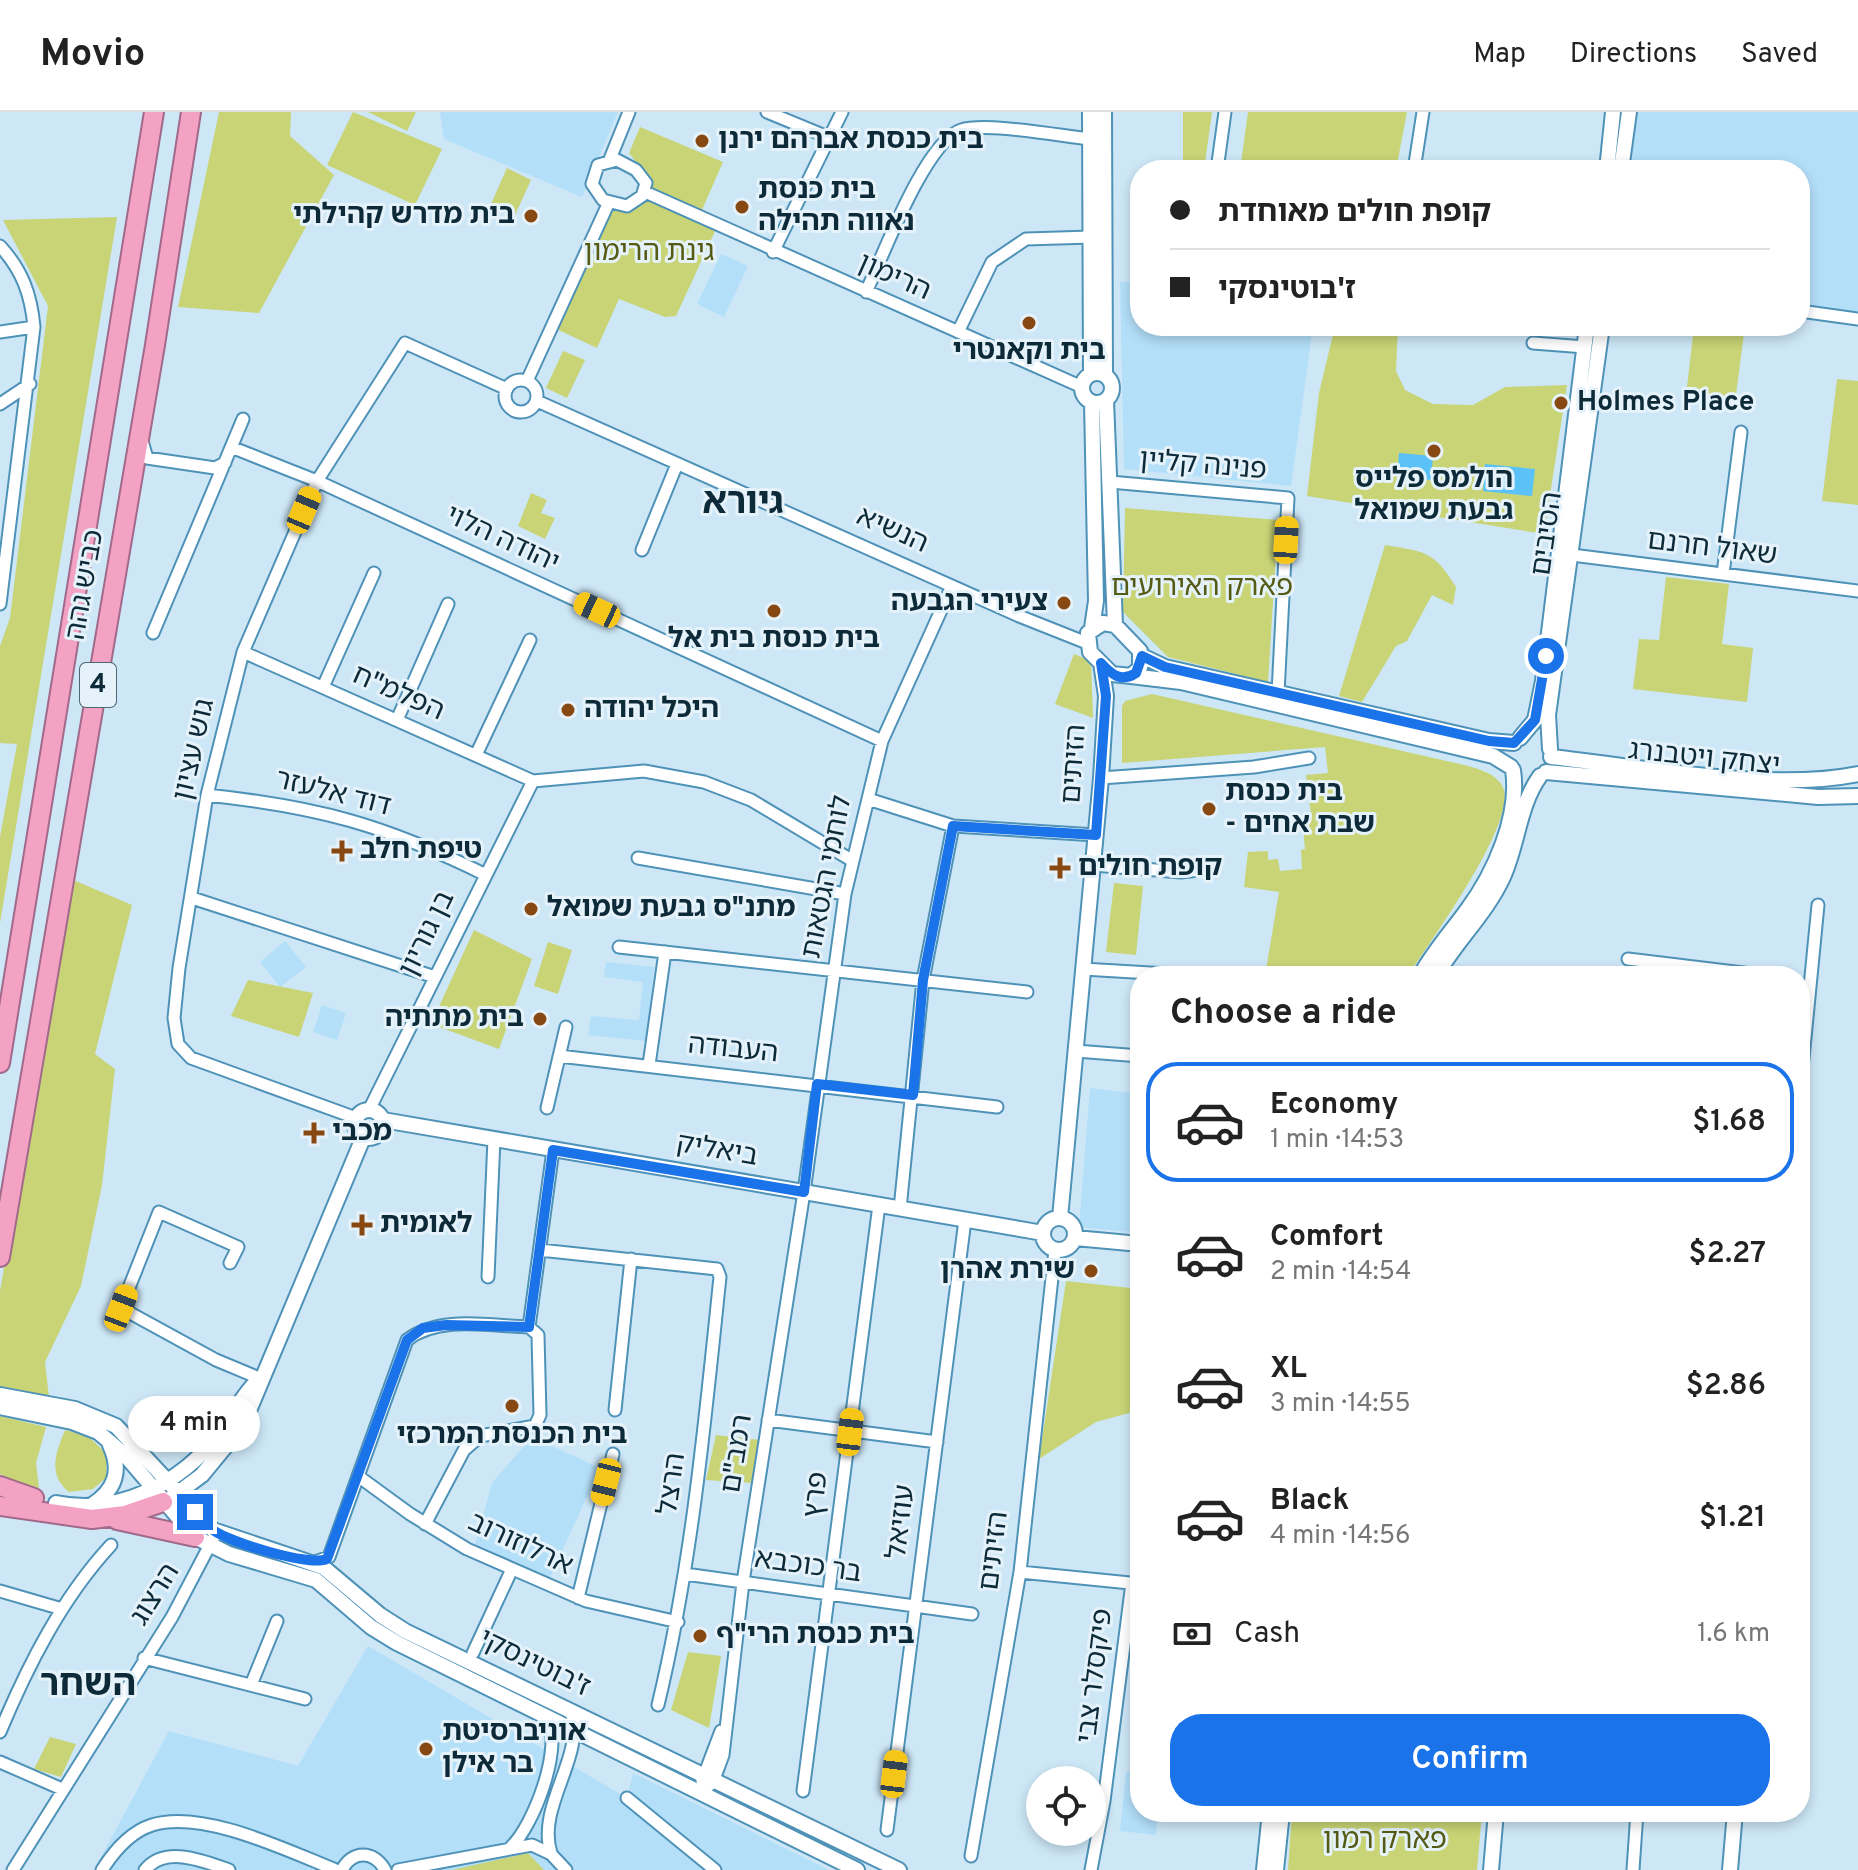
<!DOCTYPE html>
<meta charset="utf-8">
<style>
:root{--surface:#fff;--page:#f2f2f2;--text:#222;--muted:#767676;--line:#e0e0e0;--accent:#1a73e8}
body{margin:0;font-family:Overpass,"Noto Sans Hebrew",sans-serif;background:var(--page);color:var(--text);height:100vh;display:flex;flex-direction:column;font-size:30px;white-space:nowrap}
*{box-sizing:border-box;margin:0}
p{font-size:26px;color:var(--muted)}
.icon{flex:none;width:44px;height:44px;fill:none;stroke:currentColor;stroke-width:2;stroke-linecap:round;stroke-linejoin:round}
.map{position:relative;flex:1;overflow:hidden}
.drawer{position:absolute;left:1130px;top:854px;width:680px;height:856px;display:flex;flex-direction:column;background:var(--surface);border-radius:32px;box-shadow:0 4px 12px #0003}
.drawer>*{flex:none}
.hud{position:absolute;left:1130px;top:48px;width:680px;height:176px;border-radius:32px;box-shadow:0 4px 12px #0003;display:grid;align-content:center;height:176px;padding:0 40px;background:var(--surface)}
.fabs{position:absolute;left:1026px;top:1654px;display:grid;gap:16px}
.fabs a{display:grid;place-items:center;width:80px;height:80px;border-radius:50%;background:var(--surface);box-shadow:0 4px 12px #0003;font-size:40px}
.end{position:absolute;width:36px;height:36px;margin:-18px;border:10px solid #1a73e8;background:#fff;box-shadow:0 0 0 4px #fff}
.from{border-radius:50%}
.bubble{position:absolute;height:56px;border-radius:28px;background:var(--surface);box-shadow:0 4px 12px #0003;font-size:26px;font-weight:600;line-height:56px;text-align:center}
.car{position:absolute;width:24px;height:48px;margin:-24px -12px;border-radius:10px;box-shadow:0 0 6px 2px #0007;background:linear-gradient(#f5c518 24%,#345 0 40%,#f5c518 0 76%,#345 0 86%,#f5c518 0)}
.hud b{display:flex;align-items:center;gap:28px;height:76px;font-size:30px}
.hud b+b{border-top:2px solid var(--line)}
.hud i{width:20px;height:20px;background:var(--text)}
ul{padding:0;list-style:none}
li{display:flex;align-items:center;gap:24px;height:120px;margin:0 16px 12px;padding:0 24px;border:4px solid transparent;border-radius:32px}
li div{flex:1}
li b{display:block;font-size:30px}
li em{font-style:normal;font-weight:600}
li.selected{border-color:var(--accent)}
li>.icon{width:72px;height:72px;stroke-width:1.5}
h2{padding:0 40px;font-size:36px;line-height:96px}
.pay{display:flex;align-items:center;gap:20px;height:88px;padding:0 40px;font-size:30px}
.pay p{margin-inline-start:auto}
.action{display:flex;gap:16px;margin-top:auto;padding:16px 40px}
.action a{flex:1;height:92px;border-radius:32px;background:var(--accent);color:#fff;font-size:32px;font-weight:600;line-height:92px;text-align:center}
header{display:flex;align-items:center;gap:48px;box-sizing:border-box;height:112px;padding:0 40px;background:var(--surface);border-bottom:2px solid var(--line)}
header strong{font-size:38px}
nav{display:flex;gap:44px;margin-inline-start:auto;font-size:28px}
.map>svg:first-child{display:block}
.built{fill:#b3dff9}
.green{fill:#c8d475}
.water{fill:#5bc2f8}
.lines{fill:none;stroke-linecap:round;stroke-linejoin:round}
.minor-casing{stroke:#4f92b7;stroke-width:15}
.tertiary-casing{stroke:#4f92b7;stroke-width:18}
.trunk-casing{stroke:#a1698a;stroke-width:22}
.minor{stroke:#fff;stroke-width:11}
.tertiary{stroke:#fff;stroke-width:14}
.trunk{stroke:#f4a2c4;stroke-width:18}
.route{stroke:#1a73e8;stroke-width:10}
.poi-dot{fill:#884812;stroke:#e5f2fa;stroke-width:3}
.labels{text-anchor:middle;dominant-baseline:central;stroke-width:6;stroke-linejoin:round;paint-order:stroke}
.shield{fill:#e5f2fa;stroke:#4e6673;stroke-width:2}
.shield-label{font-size:26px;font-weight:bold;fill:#0d2a39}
.poi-label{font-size:28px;font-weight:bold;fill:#0d2a39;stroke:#e5f2fa;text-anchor:start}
.park-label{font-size:28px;fill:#555b14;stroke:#e5f2fa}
.street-label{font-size:28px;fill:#0d2a39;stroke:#e5f2fa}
.district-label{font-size:36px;font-weight:bold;fill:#0d2a39;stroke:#e5f2fa}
</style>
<header>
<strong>Movio</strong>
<nav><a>Map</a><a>Directions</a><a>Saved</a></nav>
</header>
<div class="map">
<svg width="1858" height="1758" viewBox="0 0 1858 1758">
<rect width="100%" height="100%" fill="#cde7f7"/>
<path class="built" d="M 440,0 L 618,0 L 582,85 L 444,27 Z
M 1621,0 L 1858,0 L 1858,207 L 1800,199 L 1800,58 L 1614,58 Z
M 721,142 L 748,154 L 724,205 L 697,192 Z
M 1120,170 L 1140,170 L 1140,214 L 1228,214 L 1228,218 L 1312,221 L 1291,374 L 1124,357 Z
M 285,829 L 306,855 L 280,875 L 260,850 Z
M 606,850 L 654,855 L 646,929 L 588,923 L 591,904 L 639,908 L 643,870 L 604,865 Z
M 322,893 L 346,901 L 337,928 L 313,920 Z
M 1090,976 L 1140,982 L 1140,1121 L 1079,1115 Z
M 532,1325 L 600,1356 L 549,1468 L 475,1433 L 492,1371 Z
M 368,1534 L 627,1686 L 633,1661 L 829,1758 L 94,1758 L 169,1619 L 298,1654 Z
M 1126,1660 L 1140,1661 L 1140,1700 L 1158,1700 L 1156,1723 L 1120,1719 Z"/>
<path class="green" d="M 219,0 L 291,0 L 290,24 L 334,63 L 259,201 L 178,195 Z
M 353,0 L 442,37 L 415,93 L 327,53 Z
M 368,0 L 416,0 L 407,19 Z
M 1183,0 L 1212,0 L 1204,58 L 1183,58 Z
M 1248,0 L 1407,0 L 1396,58 L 1240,58 Z
M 640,15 L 723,50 L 702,98 L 650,75 L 645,61 L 629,41 Z
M 507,56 L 531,68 L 515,103 L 491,92 Z
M 645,80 L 717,115 L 676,204 L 665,205 L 619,187 L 597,236 L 552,215 L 610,90 L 627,94 Z
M 117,105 L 0,811 L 0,725 L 17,632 L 0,631 L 0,534 L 10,506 L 48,194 L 3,108 Z
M 1335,214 L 1398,214 L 1396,259 L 1405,278 L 1433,292 L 1473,293 L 1505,275 L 1567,273 L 1544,422 L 1307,384 L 1319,281 Z
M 1694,214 L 1745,214 L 1735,290 L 1686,284 Z
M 563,239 L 585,248 L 567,286 L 546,276 Z
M 1837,267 L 1858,269 L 1858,393 L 1822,389 Z
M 531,381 L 547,388 L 541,401 L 555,406 L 545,427 L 518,414 Z
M 1125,396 L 1278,408 L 1268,570 L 1168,545 L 1123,500 Z
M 1385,433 C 1426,440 1434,439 1456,475 L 1453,493 L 1432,483 L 1407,529 L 1396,534 L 1362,590 L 1339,584 Z
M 1666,465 L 1729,472 L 1722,532 L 1753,536 L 1747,590 L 1633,577 L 1639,527 L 1659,528 Z
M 1074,542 L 1091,549 L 1093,606 L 1055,592 Z
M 1152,582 L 1464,653 C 1479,657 1499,662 1504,678 C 1514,715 1429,831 1408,864 L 1265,864 L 1279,780 L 1244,775 L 1248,740 L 1268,739 L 1268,748 L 1278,747 L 1280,759 L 1302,757 L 1301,738 L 1305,737 L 1302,705 L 1311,703 L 1306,663 L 1328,661 L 1325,635 L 1122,651 L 1122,594 L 1125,589 Z
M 71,767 L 132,793 L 95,942 L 115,957 L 102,1073 L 81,1174 L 45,1250 L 49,1285 L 0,1275 L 0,1179 Z
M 1114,771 L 1143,774 L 1136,843 L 1106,840 Z
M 474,818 L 532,847 L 499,937 L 431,912 Z
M 548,830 L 572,838 L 558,882 L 534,874 Z
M 248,868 L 313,881 L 299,925 L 231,904 Z
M 1066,1169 L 1140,1177 L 1140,1298 L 1096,1310 L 1039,1347 Z
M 0,1304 L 46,1315 L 36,1351 L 39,1376 L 18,1372 L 0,1362 Z
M 65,1318 L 88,1324 L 107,1342 L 106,1366 L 93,1377 L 69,1380 C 47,1363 56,1340 65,1318 Z
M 716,1323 L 761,1328 L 752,1371 L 706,1368 Z
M 688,1540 L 721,1544 L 709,1616 L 671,1598 Z
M 50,1625 L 76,1632 L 61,1665 L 34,1657 Z
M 1292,1700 L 1482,1700 L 1477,1758 L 1288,1758 Z
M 528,1741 L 544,1758 L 452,1758 Z"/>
<path class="water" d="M 1399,341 L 1433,344 L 1431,368 L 1397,365 Z
M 1485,352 L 1535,357 L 1532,384 L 1483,379 Z"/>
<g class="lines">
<g class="minor-casing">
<path id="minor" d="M 767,0 L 830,26
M 610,47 L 629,0
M 617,48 L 636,58 L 646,71 L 642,84 L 627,94 L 603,88 L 592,72 L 598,53 Z
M 1217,58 L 1225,0
M 1414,58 L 1423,0
M 645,80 L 1082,275
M 0,134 C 22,158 31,182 34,215 L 0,492
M 773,140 L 842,0
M 866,180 C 883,144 925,30 961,18 C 986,10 1061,24 1090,27
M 1800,199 L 1858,207
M 0,220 L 34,215
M 958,220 L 992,150 L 1026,127 L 1091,125
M 1533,231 L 1585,235
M505 284a16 16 0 1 1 32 0a16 16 0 1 1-32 0Z
M 527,269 L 609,90
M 537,289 L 1019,504 L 1087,531
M 0,292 L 30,272
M 142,329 L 147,346 L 215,356 L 225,351
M 231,335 L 317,369 L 882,629
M 1110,370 L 1288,386 L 1278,581
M 642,438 L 677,352
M 1564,442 L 1858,479
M 1723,462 L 1741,320
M 153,521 L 243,307
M 243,540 L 533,669 L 644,659 L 704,670 L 751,688 L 853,749
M 323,575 L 374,461
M 397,608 L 448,492
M 476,643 L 530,528
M 1101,666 L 1254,655 L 1309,646
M 207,683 C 319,695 385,713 486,763
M 868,687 L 953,714 L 1096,723
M 638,746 L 845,782
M 1093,753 L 1181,760 L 1209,757
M 192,786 L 435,865
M 619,835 L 1027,880
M 1628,847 L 1768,864
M 1083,857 L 1201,864
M 1076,939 L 1140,944
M 559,944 L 997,995
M 649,953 L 665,840
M 1800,977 L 1818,793
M 547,996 L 566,915
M 369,998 L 533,669
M 356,1006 L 191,946 L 178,932 L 174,906 L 179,856 L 207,683 L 243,540 L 317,369 L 405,231 L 507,277
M 900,1097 L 923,868 L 953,714
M 540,1138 L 717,1157 L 720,1165 C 705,1308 692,1452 658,1593
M 230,1151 L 238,1135 L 159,1100 L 121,1196 L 216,1248 L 259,1266
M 488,1165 L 494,1027
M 529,1215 L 553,1038
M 615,1298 L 631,1147
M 768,1308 L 937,1330
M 358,1364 L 410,1402 L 467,1437 L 586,1489 L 678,1510
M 425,1412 L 464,1338 L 480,1324 L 535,1314 L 540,1303 L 538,1223 L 529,1215
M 312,1451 L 329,1445 L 407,1228 C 439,1203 490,1214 529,1215
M 1020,1460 L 1140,1472
M 685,1462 L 972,1502
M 0,1479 L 62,1497
M 578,1486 L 613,1342
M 473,1541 L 512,1457
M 144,1546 L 305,1587
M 251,1573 L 277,1509
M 0,1620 C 28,1553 62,1486 111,1433
M 0,1650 L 62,1677
M 702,1669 L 721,1619
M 803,1679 L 879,1093
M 701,1681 L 713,1670 L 723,1643 L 743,1470 L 804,1080 L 845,782 L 882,629 L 952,474
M 627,1686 L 715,1758
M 887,1718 L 965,1108
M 511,1735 C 534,1713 564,1634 547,1604
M 551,1741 C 536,1694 586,1644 571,1600
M 971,1744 L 1020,1460 L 1055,1138
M 13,1758 L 172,1505 L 213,1427
M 102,1758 C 114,1739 130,1720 152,1713 C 203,1697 288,1739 336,1758
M 145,1758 C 165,1733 204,1749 229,1758
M 342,1758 C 352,1738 374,1738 385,1758
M 398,1758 L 532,1733 L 551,1742 L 566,1758
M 1091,1758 L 1104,1689 L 1132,1471
M 1633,1758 L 1637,1700"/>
</g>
<g class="tertiary-casing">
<path id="tertiary" d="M 1090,0 L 1091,262
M 1104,0 L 1105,263
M 1607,58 L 1613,0
M 1621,58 L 1629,0
M1082 276a15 15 0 1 1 30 0a15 15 0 1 1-30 0Z
M 1106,288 L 1115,513
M 1092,290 L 1096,489 L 1092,516
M 1103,511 L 1115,513 L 1140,539 L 1140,556 L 1131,564 L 1112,562 L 1090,540 L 1088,521 Z
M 1142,544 L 1165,555 L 1489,629 L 1514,631
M 1131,564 L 1181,570 L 1493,644 L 1511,655
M 1520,626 L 1535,608 L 1543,569 L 1587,214
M 1550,637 L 1548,603 L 1602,214
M 1551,645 C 1644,655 1768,680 1858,662
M 1546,660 L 1818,685 L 1858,684
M 1420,864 C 1433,840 1451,820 1467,798 C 1494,762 1520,704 1513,658
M 1436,864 C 1456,829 1486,802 1503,765 C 1518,732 1519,693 1540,664
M355 1012a14 14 0 1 1 28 0a14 14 0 1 1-28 0Z
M 383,1008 L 1043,1121
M 1060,1106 L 1101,666 L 1106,584 L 1101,551
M1043 1122a16 16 0 1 1 32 0a16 16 0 1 1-32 0Z
M 1075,1126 L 1140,1132
M 0,1283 L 75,1297 L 116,1314 L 213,1418 L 323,1455 L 380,1503 L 405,1519 L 899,1758
M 0,1295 L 72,1310 L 98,1320 L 125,1343 L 195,1425 L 229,1442 L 316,1468 L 371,1515 L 397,1531 L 857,1758
M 171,1386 L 202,1363 L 243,1313 L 363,1026
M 56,1391 C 119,1404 181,1371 219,1322 C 233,1303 242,1283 259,1267
M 92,1393 C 115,1378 122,1359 110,1333
M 1264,1758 L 1270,1700
M 1276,1758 L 1282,1700
M 1491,1758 L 1496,1700
M 1730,1758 L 1735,1700"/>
</g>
<g class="trunk-casing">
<path id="trunk" d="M 0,951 L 154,0
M 0,1145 L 155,233 L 191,0
M 0,1374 L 34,1386
M 0,1394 L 92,1407 L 125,1403 L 163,1390
M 117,1408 L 195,1425"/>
</g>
<use href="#minor" class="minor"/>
<use href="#tertiary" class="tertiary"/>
<use href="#trunk" class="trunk"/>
</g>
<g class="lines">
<path class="route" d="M 195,1400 C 200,1406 206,1414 213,1418 C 229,1430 310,1455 327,1447 L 407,1228 L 423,1216 L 446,1213 L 529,1215 L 553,1038 L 804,1080 L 817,972 L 913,983 L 923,868 L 953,714 L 1096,723 L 1106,584 L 1101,551 C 1111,562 1121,571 1136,561 L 1142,544 L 1165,555 L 1489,629 L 1514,631 L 1535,608 L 1546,544"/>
</g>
<g class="poi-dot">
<circle cx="702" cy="29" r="8"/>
<circle cx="742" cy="95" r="8"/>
<circle cx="531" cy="104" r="8"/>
<circle cx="1029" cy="211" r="8"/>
<circle cx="1561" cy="291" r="8"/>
<circle cx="1434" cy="339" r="8"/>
<circle cx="1064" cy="491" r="8"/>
<circle cx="774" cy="499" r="8"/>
<circle cx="568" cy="598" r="8"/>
<circle cx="1209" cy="697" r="8"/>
<path d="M338 727h8v8h8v8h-8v8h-8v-8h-8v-8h8z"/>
<path d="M1056 744h8v8h8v8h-8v8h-8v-8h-8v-8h8z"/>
<circle cx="531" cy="797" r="8"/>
<circle cx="540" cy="907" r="8"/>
<path d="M310 1009h8v8h8v8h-8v8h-8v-8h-8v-8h8z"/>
<path d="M358 1101h8v8h8v8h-8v8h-8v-8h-8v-8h8z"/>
<circle cx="1091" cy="1159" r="8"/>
<circle cx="512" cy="1294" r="8"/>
<circle cx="700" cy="1524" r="8"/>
<circle cx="426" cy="1637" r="8"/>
</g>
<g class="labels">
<rect class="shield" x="80" y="551" width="36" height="44" rx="6"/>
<g class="shield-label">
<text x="98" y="573">4</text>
</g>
<g class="poi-label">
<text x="718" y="29">בית כנסת אברהם ירנן</text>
<text x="758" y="79">בית כנסת<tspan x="758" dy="32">נאווה תהילה</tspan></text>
<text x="515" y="104" text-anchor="end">בית מדרש קהילתי</text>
<text x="1029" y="240" text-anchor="middle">בית וקאנטרי</text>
<text x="1577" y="291">Holmes Place</text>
<text x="1434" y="368" text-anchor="middle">הולמס פלייס<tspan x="1434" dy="32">גבעת שמואל</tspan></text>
<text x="1048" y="491" text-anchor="end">צעירי הגבעה</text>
<text x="774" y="528" text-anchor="middle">בית כנסת בית אל</text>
<text x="584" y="598">היכל יהודה</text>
<text x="1225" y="681">בית כנסת<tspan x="1225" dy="32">- שבת אחים</tspan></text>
<text x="360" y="739">טיפת חלב</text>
<text x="1078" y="756">קופת חולים</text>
<text x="547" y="797">מתנ"ס גבעת שמואל</text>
<text x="524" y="907" text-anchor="end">בית מתתיה</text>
<text x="332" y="1021">מכבי</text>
<text x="380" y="1113">לאומית</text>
<text x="1075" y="1159" text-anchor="end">שירת אהרן</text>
<text x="512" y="1324" text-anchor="middle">בית הכנסת המרכזי</text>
<text x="716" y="1524">בית כנסת הרי"ף</text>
<text x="442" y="1621">אוניברסיטת<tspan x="442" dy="32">בר אילן</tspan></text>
</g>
<g class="park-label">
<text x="649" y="141">גינת הרימון</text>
<text x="1202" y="476">פארק האירועים</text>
<text x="1385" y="1729">פארק רמון</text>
</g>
<g class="street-label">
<text transform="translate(894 166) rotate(24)">הרימון</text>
<text transform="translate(1203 354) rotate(5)">פנינה קליין</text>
<text transform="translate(892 419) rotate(24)">הנשיא</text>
<text transform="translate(1548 422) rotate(-82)">הסיבים</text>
<text transform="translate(502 428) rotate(25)">יהודה הלוי</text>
<text transform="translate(1712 437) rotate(7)">שאול חרנם</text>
<text transform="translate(86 473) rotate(-80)">כביש גהה</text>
<text transform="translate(398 582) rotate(24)">הפלמ"ח</text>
<text transform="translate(195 638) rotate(-77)">גוש עציון</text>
<text transform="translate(1704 647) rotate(6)">יצחק ויטבנרג</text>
<text transform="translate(1075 652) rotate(-86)">הזיתים</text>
<text transform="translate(333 682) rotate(14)">דוד אלעזר</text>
<text transform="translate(828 765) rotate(-79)">לוחמי הגטאות</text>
<text transform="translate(428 822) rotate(-64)">בן גוריון</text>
<text transform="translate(733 938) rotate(6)">העבודה</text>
<text transform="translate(717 1039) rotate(10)">ביאליק</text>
<text transform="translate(738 1342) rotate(-81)">רמב"ם</text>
<text transform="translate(673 1372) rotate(-82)">הרצל</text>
<text transform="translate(817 1383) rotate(-83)">פרץ</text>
<text transform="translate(902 1410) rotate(-83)">עוזיאל</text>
<text transform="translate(520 1433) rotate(25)">ארלוזורוב</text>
<text transform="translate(995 1439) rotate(-83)">הזיתים</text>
<text transform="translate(808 1455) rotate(8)">בר כוכבא</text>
<text transform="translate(156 1483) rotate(-58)">הרצוג</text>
<text transform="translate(534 1552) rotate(26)">ז'בוטינסקי</text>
<text transform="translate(1096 1564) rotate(-83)">פיקסלר צבי</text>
</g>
<g class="district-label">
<text x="743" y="392">גיורא</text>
<text x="88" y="1574">השחר</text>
</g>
</g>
</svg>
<div class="fabs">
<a><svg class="icon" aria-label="locate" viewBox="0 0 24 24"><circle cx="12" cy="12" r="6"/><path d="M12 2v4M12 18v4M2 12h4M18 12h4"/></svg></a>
</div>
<i class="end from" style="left:1546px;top:544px"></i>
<i class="end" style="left:195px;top:1400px"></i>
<div class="bubble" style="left:128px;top:1284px;width:132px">4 min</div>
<i class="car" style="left:304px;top:398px;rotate:23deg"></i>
<i class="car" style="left:1286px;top:428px;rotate:3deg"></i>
<i class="car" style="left:597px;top:498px;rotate:295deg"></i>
<i class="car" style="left:121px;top:1196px;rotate:21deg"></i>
<i class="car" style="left:850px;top:1320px;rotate:7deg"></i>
<i class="car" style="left:606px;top:1370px;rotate:194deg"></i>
<i class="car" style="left:894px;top:1662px;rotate:7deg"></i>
<div class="hud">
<b><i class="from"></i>קופת חולים מאוחדת</b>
<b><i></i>ז'בוטינסקי</b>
</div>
<section class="drawer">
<h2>Choose a ride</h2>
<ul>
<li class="selected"><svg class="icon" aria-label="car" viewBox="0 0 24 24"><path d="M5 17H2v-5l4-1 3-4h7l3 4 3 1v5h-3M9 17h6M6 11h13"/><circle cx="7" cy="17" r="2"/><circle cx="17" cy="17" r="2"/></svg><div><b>Economy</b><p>1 min · 14:53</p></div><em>$1.68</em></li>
<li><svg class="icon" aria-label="car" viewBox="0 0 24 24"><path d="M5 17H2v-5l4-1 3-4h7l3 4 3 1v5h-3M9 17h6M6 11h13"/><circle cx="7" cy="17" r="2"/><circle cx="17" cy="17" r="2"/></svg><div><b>Comfort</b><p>2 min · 14:54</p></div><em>$2.27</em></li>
<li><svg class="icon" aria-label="car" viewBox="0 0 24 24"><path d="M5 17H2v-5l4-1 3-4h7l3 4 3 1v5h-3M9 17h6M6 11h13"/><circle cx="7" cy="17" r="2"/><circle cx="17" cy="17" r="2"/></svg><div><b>XL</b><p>3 min · 14:55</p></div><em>$2.86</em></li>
<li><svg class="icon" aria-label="car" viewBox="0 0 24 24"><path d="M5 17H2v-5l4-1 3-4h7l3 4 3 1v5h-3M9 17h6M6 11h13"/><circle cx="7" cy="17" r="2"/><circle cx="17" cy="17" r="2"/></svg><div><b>Black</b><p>4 min · 14:56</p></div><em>$1.21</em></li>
</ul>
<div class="pay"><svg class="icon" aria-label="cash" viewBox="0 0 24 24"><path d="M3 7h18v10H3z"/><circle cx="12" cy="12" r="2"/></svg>Cash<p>1.6 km</p></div>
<div class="action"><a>Confirm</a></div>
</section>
</div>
